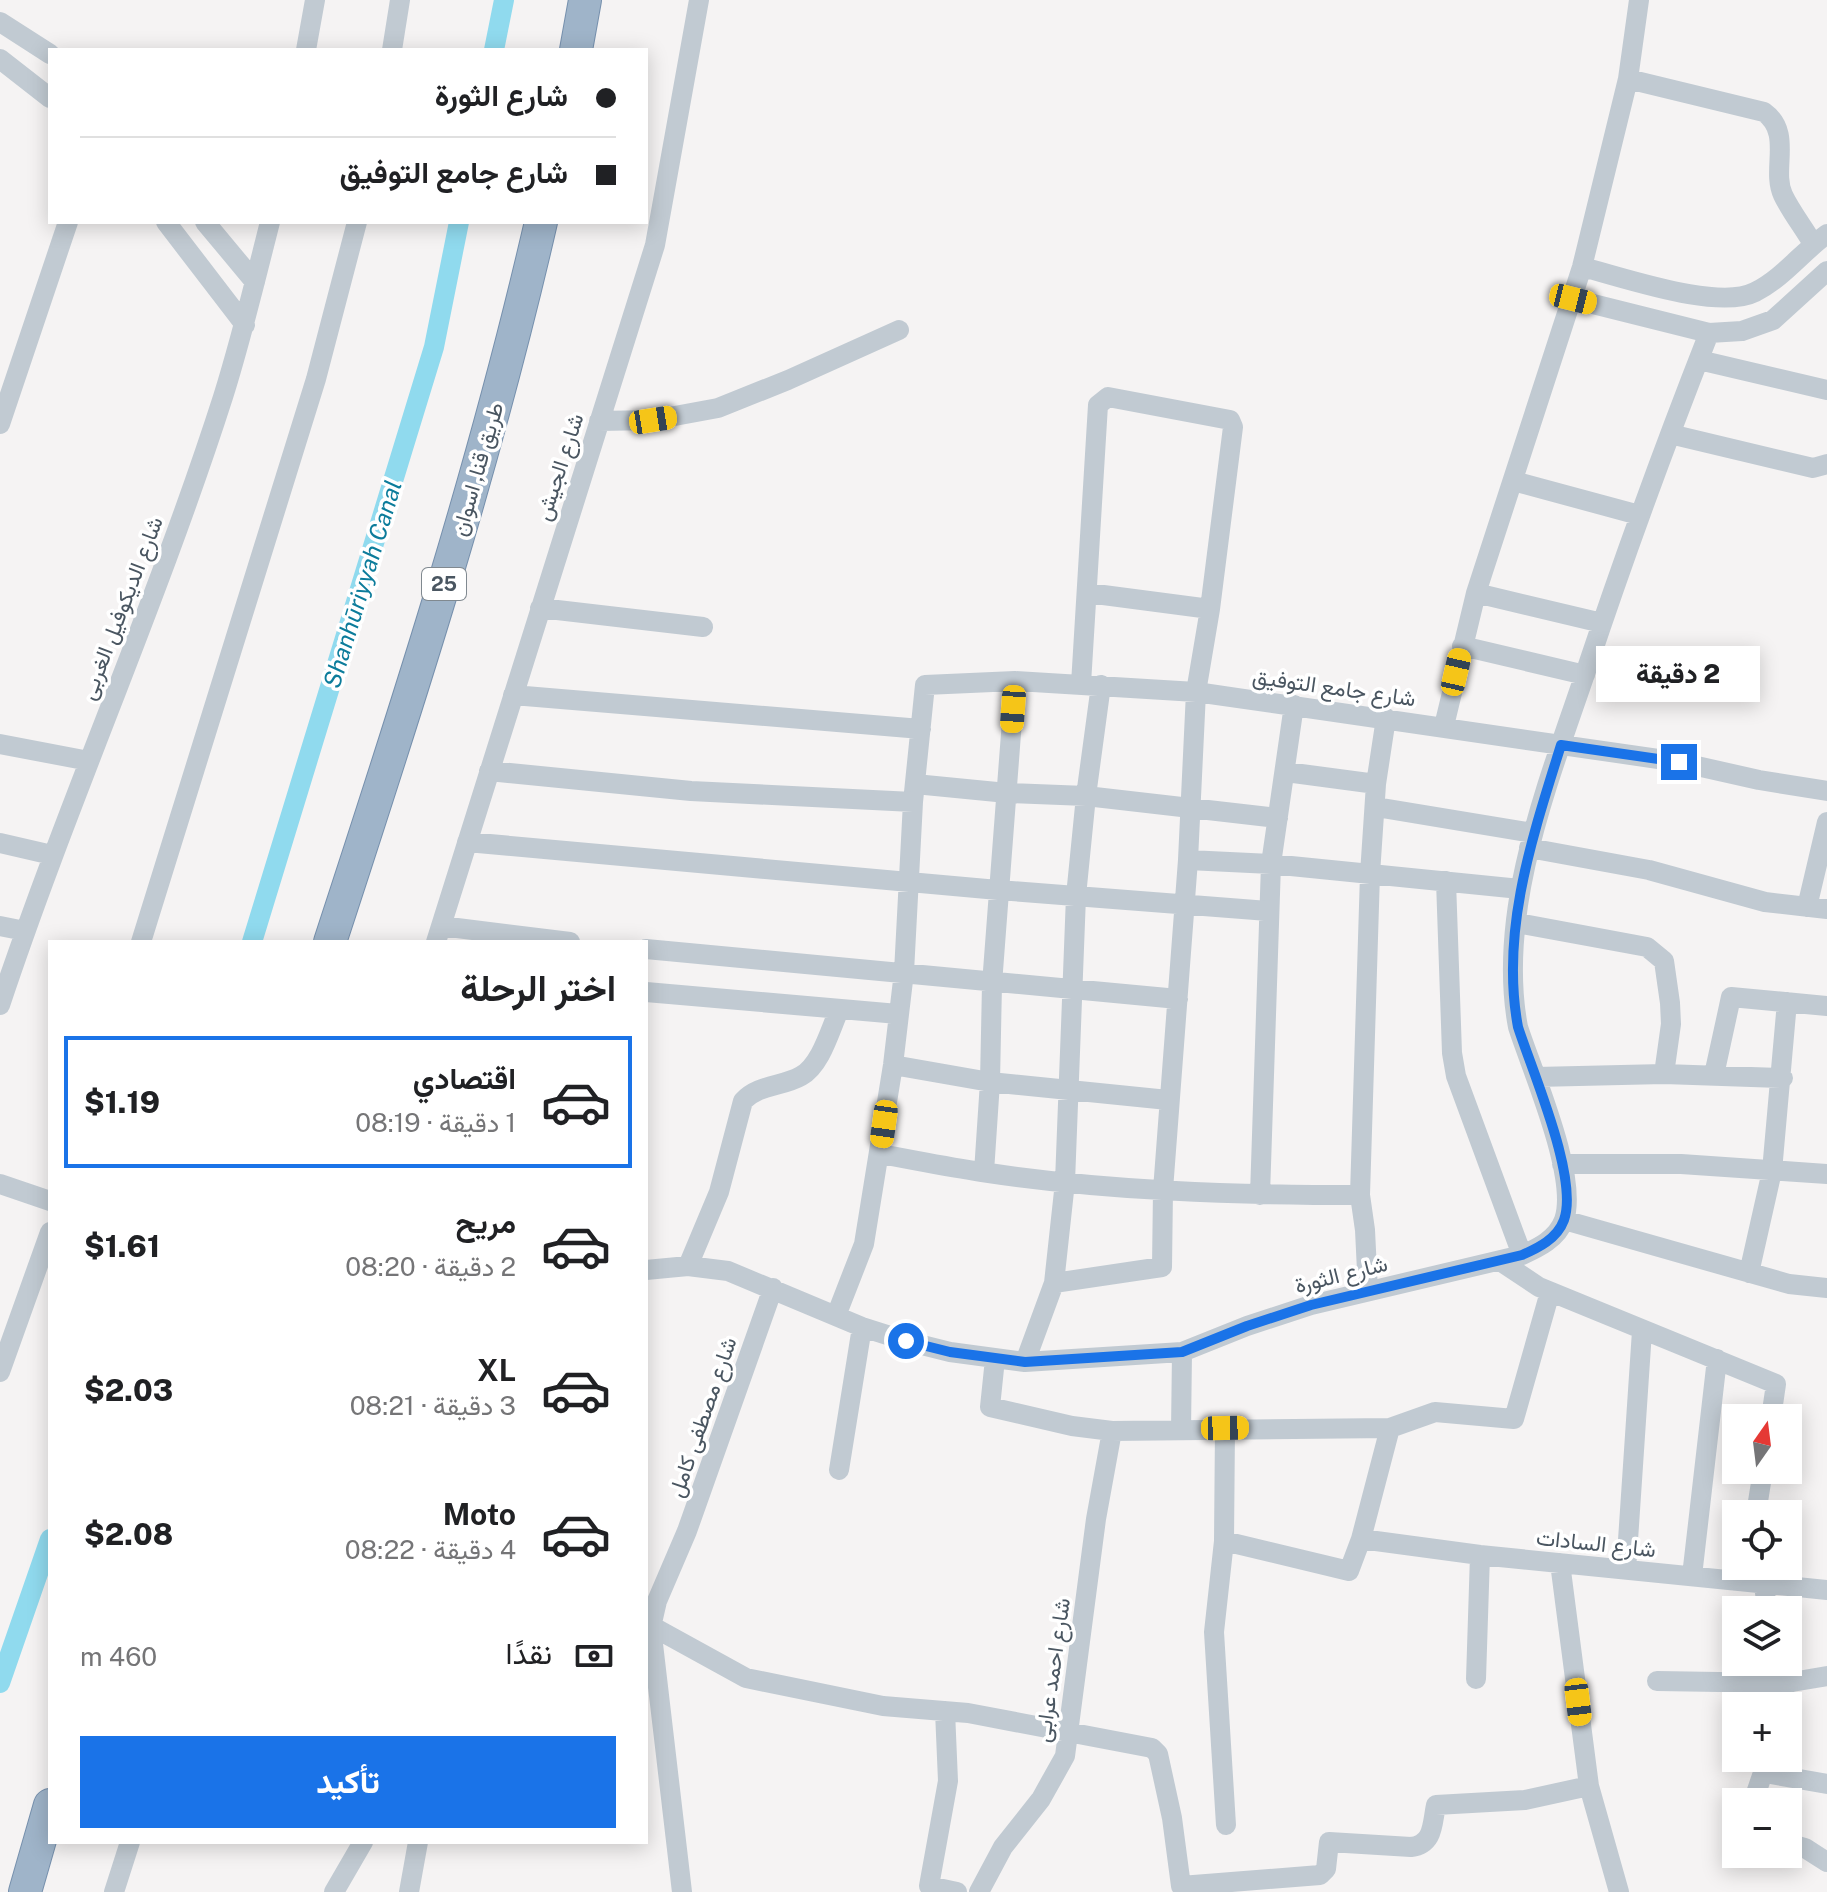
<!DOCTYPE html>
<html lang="ar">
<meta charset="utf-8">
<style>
:root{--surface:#fff;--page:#f6f6f6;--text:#202124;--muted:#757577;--line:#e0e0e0;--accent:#1a73e8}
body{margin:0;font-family:"Public Sans",Vazirmatn,sans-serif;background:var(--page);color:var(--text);direction:rtl;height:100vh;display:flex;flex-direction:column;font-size:30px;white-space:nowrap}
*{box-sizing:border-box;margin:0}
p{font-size:26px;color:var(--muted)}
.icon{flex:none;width:44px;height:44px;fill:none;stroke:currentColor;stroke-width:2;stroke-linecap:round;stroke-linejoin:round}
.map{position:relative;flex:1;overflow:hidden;direction:ltr}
.details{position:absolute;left:48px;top:940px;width:600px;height:904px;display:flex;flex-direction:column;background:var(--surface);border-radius:0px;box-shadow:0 4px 20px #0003;direction:rtl}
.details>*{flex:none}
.hud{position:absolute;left:48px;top:48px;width:600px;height:176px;border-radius:0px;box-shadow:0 4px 20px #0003;direction:rtl;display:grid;align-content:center;height:176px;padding:0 32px;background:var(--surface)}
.needle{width:52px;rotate:14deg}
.controls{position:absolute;left:1722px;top:1404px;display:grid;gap:16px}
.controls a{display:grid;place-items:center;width:80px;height:80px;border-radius:0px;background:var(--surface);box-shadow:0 4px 20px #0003;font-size:40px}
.end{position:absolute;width:36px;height:36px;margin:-18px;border:10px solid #1a73e8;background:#fff;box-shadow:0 0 0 4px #fff}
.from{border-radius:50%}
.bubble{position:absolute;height:56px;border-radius:0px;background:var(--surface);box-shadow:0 4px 20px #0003;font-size:26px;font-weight:800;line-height:56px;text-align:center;direction:rtl}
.car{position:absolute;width:24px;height:48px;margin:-24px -12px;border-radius:10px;box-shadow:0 0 6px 2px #0007;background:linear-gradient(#f5c518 24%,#345 0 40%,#f5c518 0 76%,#345 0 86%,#f5c518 0)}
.hud b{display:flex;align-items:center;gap:28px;height:76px;font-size:30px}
.hud b+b{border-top:2px solid var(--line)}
.hud i{width:20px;height:20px;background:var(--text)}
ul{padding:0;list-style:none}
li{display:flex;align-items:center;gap:24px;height:132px;margin:0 16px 12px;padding:0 16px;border:4px solid transparent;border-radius:0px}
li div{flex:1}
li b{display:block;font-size:30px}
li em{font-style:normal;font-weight:800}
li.selected{border-color:var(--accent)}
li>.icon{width:72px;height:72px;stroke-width:1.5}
h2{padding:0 32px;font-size:36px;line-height:96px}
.pay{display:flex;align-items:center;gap:20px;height:88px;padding:0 32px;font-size:30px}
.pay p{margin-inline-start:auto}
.primary-button{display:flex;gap:16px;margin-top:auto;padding:16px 32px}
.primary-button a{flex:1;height:92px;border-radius:0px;background:var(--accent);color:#fff;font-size:32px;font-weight:800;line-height:92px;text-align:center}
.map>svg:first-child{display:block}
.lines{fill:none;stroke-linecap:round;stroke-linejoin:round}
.canal{stroke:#90daee;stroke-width:20}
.trunk-casing{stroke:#7690ad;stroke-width:34}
.minor{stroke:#c1cad2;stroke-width:20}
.trunk{stroke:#9fb4c9;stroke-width:32}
.route{stroke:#1a73e8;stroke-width:10}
.labels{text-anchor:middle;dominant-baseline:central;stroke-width:7;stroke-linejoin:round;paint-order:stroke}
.shield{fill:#fff;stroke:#808990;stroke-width:2}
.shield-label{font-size:20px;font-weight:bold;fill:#4a5661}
.street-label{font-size:22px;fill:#4a5661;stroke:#fff}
.water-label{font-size:24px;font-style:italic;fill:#0c7c9b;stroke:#fff}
</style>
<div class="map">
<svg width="1827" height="1892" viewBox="0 0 1827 1892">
<rect width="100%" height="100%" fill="#f5f3f3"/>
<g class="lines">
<path class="canal" d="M 494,50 L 504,0
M 252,942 L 434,347 L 459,222
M 0,1683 L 50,1539"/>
<g class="trunk-casing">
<path id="trunk" d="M 576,50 L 585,0
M 330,942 C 408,704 485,466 541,222
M 25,1892 L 50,1805"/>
</g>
<path class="minor" d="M 0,22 L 50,54
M 306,50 L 315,0
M 392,50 L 400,0
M 0,59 L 50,98
M 1628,79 L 1764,112 C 1793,133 1771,169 1783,195 C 1791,212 1804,228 1813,244
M 166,222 L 245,325
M 205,222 L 255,282
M 1582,267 C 1623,277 1718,311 1755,292 C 1783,278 1802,252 1827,234
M 1573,299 L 1709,333 L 1742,331 L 1773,320 L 1827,271
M 1699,360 L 1827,390
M 599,421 L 653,420 L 718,408 L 788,380 L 899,330
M 0,424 L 68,222
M 1670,434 L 1813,468 L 1827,464
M 1513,481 L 1639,515
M 1088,593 L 1210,609
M 1476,593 L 1602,623
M 540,608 L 703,627
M 1462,646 L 1585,675
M 513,695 L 921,729
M 1444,726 L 1476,593 L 1582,267 L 1628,79 L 1639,0
M 0,744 L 89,761
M 489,771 L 691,791 L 913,802
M 1286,772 L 1376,784 L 1370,874 L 1360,1195 L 1365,1230 L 1368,1291
M 915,784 L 1007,793 L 1086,796 L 1278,818
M 1376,784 L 1386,718
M 1376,807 L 1533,833
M 467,842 L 998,890 L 1268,911
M 0,843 L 52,855
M 1529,848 L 1649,870 L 1765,902 L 1827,909
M 1188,860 L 1271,864 L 1520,889
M 1446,881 L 1452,1053 L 1456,1076 L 1522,1255
M 1807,907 L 1827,822
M 1517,923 L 1647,947 L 1664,961 L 1670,1003 L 1671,1024 L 1664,1074
M 0,926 L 25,931
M 441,926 L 570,942
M 141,942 L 316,379 L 357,222
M 436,942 L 655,245 L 699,0
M 646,949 L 1178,999
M 646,992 L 898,1014
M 0,1005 C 68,801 157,603 223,397 C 241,340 255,281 270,222
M 893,1065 L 990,1082 L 1168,1100
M 1714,1075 L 1731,997 L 1827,1006
M 1536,1077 L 1664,1074 L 1783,1078
M 880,1154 C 914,1160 948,1167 982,1172 C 1107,1191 1234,1195 1360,1195
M 1562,1164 L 1681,1164 L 1827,1174
M 984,1172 L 990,1082 L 992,984 L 1015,681
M 0,1184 L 50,1201
M 1260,1195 L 1271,864 L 1294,705
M 1564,1220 L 1789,1284 L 1827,1288
M 1500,1261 L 1539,1287 L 1776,1384 L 1771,1418
M 688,1266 L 719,1192 L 743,1101 C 759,1084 782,1087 801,1076 C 821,1065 830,1030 839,1010
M 646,1270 L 688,1266 L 728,1271 L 862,1327 L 906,1341 L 950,1352 L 1025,1362 L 1182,1352 L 1247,1326 L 1311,1305 L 1522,1255 C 1538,1248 1557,1239 1564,1220 C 1579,1177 1532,1071 1518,1027 C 1496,911 1549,780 1586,671 C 1624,557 1665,445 1709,333
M 1749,1273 L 1772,1171 L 1787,1002
M 1054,1283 L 1162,1267 L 1163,1190 L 1188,860 L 1196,692 L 1210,609 L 1233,427 L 1230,420 L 1108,397 L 1098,405 L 1081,684
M 836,1316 L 864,1244 L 893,1065 L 904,972 L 913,802 L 925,685 L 1015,681 L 1196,692 L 1679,762 L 1759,780 L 1827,791
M 995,1359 L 990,1407 L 1072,1426 L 1112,1431 L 1390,1428 L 1435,1412 L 1514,1419 L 1550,1292
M 1025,1362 L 1054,1283 L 1065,1182 L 1076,896 L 1086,796 L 1101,685
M 0,1372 L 50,1232
M 1225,1428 L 1224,1541 L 1214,1632 L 1226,1825
M 1181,1431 L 1182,1352
M 839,1470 L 862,1327
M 1756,1514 L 1763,1470
M 1361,1539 L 1480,1555 L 1827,1590
M 1224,1541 L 1349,1571 L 1361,1539 L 1390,1428
M 1560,1563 L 1589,1786 L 1619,1892
M 1626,1570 L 1642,1331
M 1692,1576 L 1717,1359
M 1764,1584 L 1767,1610
M 646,1623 L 746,1678 L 883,1706 L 968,1713 L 1152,1748 L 1158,1754 L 1172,1818 L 1181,1886 L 1320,1875 L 1326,1869 L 1329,1842 L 1411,1847 C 1434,1844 1432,1824 1436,1805 L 1525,1800 L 1589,1786
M 1771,1662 L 1773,1683
M 1476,1679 L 1480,1555
M 1657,1681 L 1786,1683 L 1827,1676
M 1781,1706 L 1786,1683
M 945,1711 L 948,1781 L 929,1886 L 957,1892
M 1765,1773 L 1827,1784
M 1753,1802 L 1768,1758
M 1788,1843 L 1805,1848 L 1827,1862
M 114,1892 L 130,1842
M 334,1892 L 363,1842
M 409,1892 L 418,1842
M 682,1892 L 651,1627 L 657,1601 L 687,1531 L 773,1288
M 979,1892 L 1003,1847 L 1041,1799 L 1065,1756 L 1096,1519 L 1112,1431"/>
<use href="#trunk" class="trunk"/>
</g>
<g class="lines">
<path class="route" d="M 906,1341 L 950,1352 L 1025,1362 L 1182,1352 L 1247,1326 L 1311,1305 L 1522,1255 C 1538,1248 1557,1239 1564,1220 C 1579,1178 1532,1071 1518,1027 C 1500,931 1533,835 1561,745 L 1679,762"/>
</g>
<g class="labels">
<rect class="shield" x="422" y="568" width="44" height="32" rx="6"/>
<g class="shield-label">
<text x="444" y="584">25</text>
</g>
<g class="street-label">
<text transform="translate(559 467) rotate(-72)">شارع الجيش</text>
<text transform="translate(477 469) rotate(-74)">طريق قنا, اسوان</text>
<text transform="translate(121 608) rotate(-69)">شارع الديكوفيل الغربى</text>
<text transform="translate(1334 687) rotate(8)">شارع جامع التوفيق</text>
<text transform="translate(1341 1274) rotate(-14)">شارع الثورة</text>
<text transform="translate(702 1417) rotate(-71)">شارع مصطفى كامل</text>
<text transform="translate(1596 1543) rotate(6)">شارع السادات</text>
<text transform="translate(1052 1670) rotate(-82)">شارع احمد عرابى</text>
</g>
<g class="water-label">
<text transform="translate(362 584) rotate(-73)">Shanhūriyyah Canal</text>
</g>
</g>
</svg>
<div class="controls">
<a><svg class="needle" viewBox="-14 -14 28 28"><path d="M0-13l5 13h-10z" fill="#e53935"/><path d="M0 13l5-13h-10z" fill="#757577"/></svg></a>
<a><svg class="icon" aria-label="locate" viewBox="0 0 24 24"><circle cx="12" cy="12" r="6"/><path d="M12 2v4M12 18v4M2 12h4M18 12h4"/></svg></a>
<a><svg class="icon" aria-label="layers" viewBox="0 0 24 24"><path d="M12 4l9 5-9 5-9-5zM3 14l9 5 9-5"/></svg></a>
<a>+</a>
<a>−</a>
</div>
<i class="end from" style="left:906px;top:1341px"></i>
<i class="end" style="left:1679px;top:762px"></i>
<div class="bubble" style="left:1596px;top:646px;width:164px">2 دقيقة</div>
<i class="car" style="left:1573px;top:299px;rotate:104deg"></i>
<i class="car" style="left:653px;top:420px;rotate:81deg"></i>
<i class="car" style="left:1456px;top:672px;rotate:13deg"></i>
<i class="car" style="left:1013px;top:709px;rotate:184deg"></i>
<i class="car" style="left:884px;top:1124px;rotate:188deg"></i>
<i class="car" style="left:1225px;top:1428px;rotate:89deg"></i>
<i class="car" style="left:1578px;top:1702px;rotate:173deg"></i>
<div class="hud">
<b><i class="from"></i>شارع الثورة</b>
<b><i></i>شارع جامع التوفيق</b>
</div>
<section class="details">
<h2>اختر الرحلة</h2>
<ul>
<li class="selected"><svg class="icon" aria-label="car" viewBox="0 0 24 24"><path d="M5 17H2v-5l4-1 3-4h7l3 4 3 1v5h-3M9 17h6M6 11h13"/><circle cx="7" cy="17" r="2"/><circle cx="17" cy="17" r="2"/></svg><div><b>اقتصادي</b><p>1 دقيقة · 08:19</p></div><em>$1.19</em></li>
<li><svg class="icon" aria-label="car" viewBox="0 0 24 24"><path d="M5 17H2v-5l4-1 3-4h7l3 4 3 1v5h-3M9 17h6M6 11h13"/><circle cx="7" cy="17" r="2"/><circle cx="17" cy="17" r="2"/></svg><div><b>مريح</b><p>2 دقيقة · 08:20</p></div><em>$1.61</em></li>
<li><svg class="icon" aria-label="car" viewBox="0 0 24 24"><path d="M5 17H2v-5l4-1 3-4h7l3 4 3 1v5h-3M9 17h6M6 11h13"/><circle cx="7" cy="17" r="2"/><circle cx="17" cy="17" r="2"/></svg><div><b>XL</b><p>3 دقيقة · 08:21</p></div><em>$2.03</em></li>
<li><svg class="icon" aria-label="car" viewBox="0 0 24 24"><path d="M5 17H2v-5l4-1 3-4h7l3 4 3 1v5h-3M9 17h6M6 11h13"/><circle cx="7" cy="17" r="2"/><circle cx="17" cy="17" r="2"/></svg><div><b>Moto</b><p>4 دقيقة · 08:22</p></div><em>$2.08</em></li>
</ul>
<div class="pay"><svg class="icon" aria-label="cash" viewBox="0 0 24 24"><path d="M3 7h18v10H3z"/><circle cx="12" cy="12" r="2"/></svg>نقدًا<p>460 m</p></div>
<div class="primary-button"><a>تأكيد</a></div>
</section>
</div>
